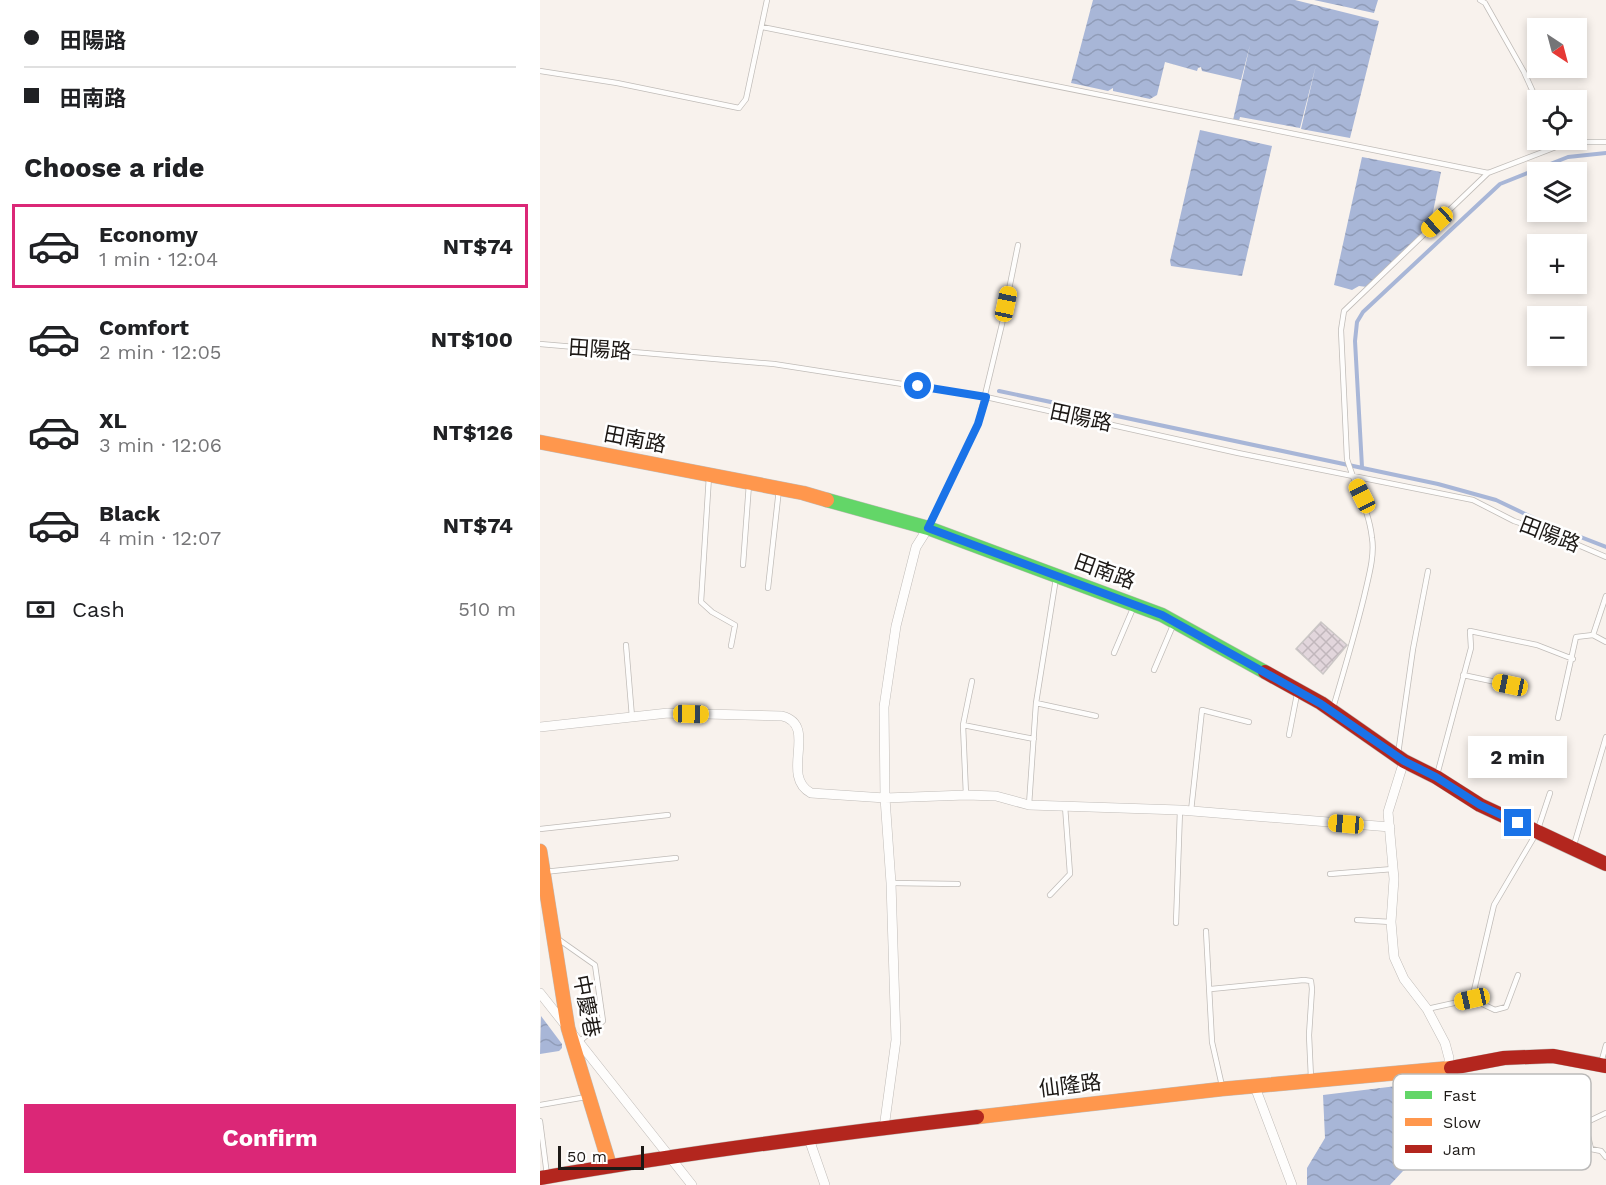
<!DOCTYPE html>
<meta charset="utf-8">
<style>
:root{--surface:#fff;--page:#f2f2f2;--text:#202124;--muted:#757577;--line:#e0e0e0;--accent:#db2777}
body{margin:0;font-family:"Work Sans","Noto Sans TC",sans-serif;background:var(--page);color:var(--text);height:100vh;display:flex;flex-direction:column;font-size:22px;white-space:nowrap}
*{box-sizing:border-box;margin:0}
p{font-size:20px;color:var(--muted)}
.icon{flex:none;width:33px;height:33px;fill:none;stroke:currentColor;stroke-width:2;stroke-linecap:round;stroke-linejoin:round}
.map{position:relative;flex:1;overflow:hidden}
.details{display:flex;flex-direction:column;background:var(--surface);width:540px}
.details>*{flex:none}
.hud{display:grid;align-content:center;height:132px;padding:0 24px;background:var(--surface)}
.needle{width:39px;rotate:144deg}
.fabs{position:absolute;left:987px;top:18px;display:grid;gap:12px}
.fabs a{display:grid;place-items:center;width:60px;height:60px;border-radius:0px;background:var(--surface);box-shadow:0 3px 9px #0003;font-size:30px}
.scale{position:absolute;left:18px;bottom:15px;width:86px;box-sizing:border-box;padding-left:6px;border:3px solid #1d1916;border-top:0;font-size:16px;line-height:21px;white-space:nowrap;color:#1d1916;-webkit-text-stroke:4px #fff;paint-order:stroke}
.end{position:absolute;width:27px;height:27px;margin:-14px;border:8px solid #1a73e8;background:#fff;box-shadow:0 0 0 3px #fff}
.from{border-radius:50%}
.bubble{position:absolute;height:42px;border-radius:0px;background:var(--surface);box-shadow:0 3px 9px #0003;font-size:20px;font-weight:700;line-height:42px;text-align:center}
.car{position:absolute;width:18px;height:36px;margin:-18px -9px;border-radius:8px;box-shadow:0 0 4px 2px #0007;background:linear-gradient(#f5c518 24%,#345 0 40%,#f5c518 0 76%,#345 0 86%,#f5c518 0)}
.hud b{display:flex;align-items:center;gap:21px;height:57px;font-size:22px}
.hud b+b{border-top:2px solid var(--line)}
.hud i{width:15px;height:15px;background:var(--text)}
ul{padding:0;list-style:none}
li{display:flex;align-items:center;gap:18px;height:84px;margin:0 12px 9px;padding:0 12px;border:3px solid transparent;border-radius:0px}
li div{flex:1}
li b{display:block;font-size:22px}
li em{font-style:normal;font-weight:700}
li.selected{border-color:var(--accent)}
li>.icon{width:54px;height:54px;stroke-width:1.5}
h2{padding:0 24px;font-size:27px;line-height:72px}
.pay{display:flex;align-items:center;gap:15px;height:66px;padding:0 24px;font-size:22px}
.pay p{margin-inline-start:auto}
.action{display:flex;gap:12px;margin-top:auto;padding:12px 24px}
.action a{flex:1;height:69px;border-radius:0px;background:var(--accent);color:#fff;font-size:24px;font-weight:700;line-height:69px;text-align:center}
main{display:flex;flex:1;min-height:0}
.map>svg:first-child{display:block}
.water{fill:url(#water-waves)}
.lines{fill:none;stroke-linecap:round;stroke-linejoin:round}
.stream{stroke:#a8b6d7;stroke-width:4}
.building{fill:url(#building-cross-hatch);stroke:#cbc7c6;stroke-width:1.5}
.lane-casing{stroke:#c0bcb8;stroke-width:6}
.street-casing{stroke:#c0bcb8;stroke-width:10}
.fast-casing{stroke:#c0bcb8;stroke-width:15}
.slow-casing{stroke:#c0bcb8;stroke-width:15}
.jam-casing{stroke:#c0bcb8;stroke-width:15}
.lane{stroke:#fefdfc;stroke-width:4.5}
.street{stroke:#fefdfc;stroke-width:9}
.fast{stroke:#63d668;stroke-width:14}
.slow{stroke:#ff974d;stroke-width:14}
.jam{stroke:#b3261e;stroke-width:14}
.route{stroke:#1a73e8;stroke-width:8}
.labels{text-anchor:middle;dominant-baseline:central;stroke-width:5;stroke-linejoin:round;paint-order:stroke}
.street-label{font-size:21px;fill:#1d1916;stroke:#fff}
.key{fill:#fff;stroke:#bbbab9;stroke-width:1.5}
.key-label{font-size:16px;fill:#1d1916}
</style>
<main>
<section class="details">
<div class="hud">
<b><i class="from"></i>田陽路</b>
<b><i></i>田南路</b>
</div>
<h2>Choose a ride</h2>
<ul>
<li class="selected"><svg class="icon" aria-label="car" viewBox="0 0 24 24"><path d="M5 17H2v-5l4-1 3-4h7l3 4 3 1v5h-3M9 17h6M6 11h13"/><circle cx="7" cy="17" r="2"/><circle cx="17" cy="17" r="2"/></svg><div><b>Economy</b><p>1 min · 12:04</p></div><em>NT$74</em></li>
<li><svg class="icon" aria-label="car" viewBox="0 0 24 24"><path d="M5 17H2v-5l4-1 3-4h7l3 4 3 1v5h-3M9 17h6M6 11h13"/><circle cx="7" cy="17" r="2"/><circle cx="17" cy="17" r="2"/></svg><div><b>Comfort</b><p>2 min · 12:05</p></div><em>NT$100</em></li>
<li><svg class="icon" aria-label="car" viewBox="0 0 24 24"><path d="M5 17H2v-5l4-1 3-4h7l3 4 3 1v5h-3M9 17h6M6 11h13"/><circle cx="7" cy="17" r="2"/><circle cx="17" cy="17" r="2"/></svg><div><b>XL</b><p>3 min · 12:06</p></div><em>NT$126</em></li>
<li><svg class="icon" aria-label="car" viewBox="0 0 24 24"><path d="M5 17H2v-5l4-1 3-4h7l3 4 3 1v5h-3M9 17h6M6 11h13"/><circle cx="7" cy="17" r="2"/><circle cx="17" cy="17" r="2"/></svg><div><b>Black</b><p>4 min · 12:07</p></div><em>NT$74</em></li>
</ul>
<div class="pay"><svg class="icon" aria-label="cash" viewBox="0 0 24 24"><path d="M3 7h18v10H3z"/><circle cx="12" cy="12" r="2"/></svg>Cash<p>510 m</p></div>
<div class="action"><a>Confirm</a></div>
</section>
<div class="map">
<svg width="1066" height="1185" viewBox="0 0 1066 1185">
<defs>
<pattern id="water-waves" width="16" height="10" patternUnits="userSpaceOnUse" patternTransform="scale(1.5)"><rect width="16" height="10" fill="#a8b6d7"/><path d="M0 5q4-4 8 0t8 0" fill="none" stroke="#909cb8"/></pattern>
<pattern id="building-cross-hatch" width="8" height="8" patternUnits="userSpaceOnUse" patternTransform="scale(1.5)"><rect width="8" height="8" fill="#e2d6dc"/><path d="M0 0l8 8M0 8l8-8" fill="none" stroke="#c1b7bc"/></pattern>
</defs>
<rect width="100%" height="100%" fill="#f8f2ed"/>
<path class="water" d="M 553,0 L 755,0 L 839,21 L 810,138 L 761,129 L 776,65 L 760,128 L 700,117 L 699,121 L 693,120 L 710,45 L 701,80 L 662,71 L 661,67 L 658,68 L 657,71 L 625,62 L 617,95 L 610,99 L 573,91 L 573,88 L 568,91 L 531,83 Z
M 774,0 L 838,0 L 834,13 Z
M 660,130 L 732,146 L 702,276 L 631,266 L 630,261 Z
M 822,157 L 901,172 L 890,227 L 827,287 L 819,286 L 812,290 L 794,285 Z
M 1,1016 L 22,1044 L 22,1048 L 19,1051 L 0,1054 Z
M 873,1084 L 884,1163 L 863,1171 L 850,1185 L 767,1185 L 767,1168 L 785,1138 L 783,1095 Z"/>
<g class="lines">
<path class="stream" d="M 459,391 L 898,484 L 956,500 L 1002,522 L 1066,547
M 822,467 L 815,341 L 817,322 L 823,312 L 960,184 L 1028,157 L 1066,153"/>
</g>
<path class="building" d="M 781,622 L 807,645 L 783,674 L 756,649 Z"/>
<g class="lines">
<g class="lane-casing">
<path id="lane" d="M 940,0 L 945,3 L 984,72 L 998,103
M 222,27 L 948,173 L 1016,147 L 1043,142 L 1066,142
M 0,71 L 77,83 L 199,108 L 206,99 L 227,0
M 0,344 L 234,364 L 446,397 L 698,453 L 933,500 L 974,521 L 1010,533 L 1066,557
M 169,476 L 161,602 L 172,612 L 195,625 L 191,646
M 389,526 L 438,424 L 462,324 L 478,245
M 203,565 L 209,484
M 228,588 L 239,489
M 1066,596 L 1053,635 L 1066,642
M 86,645 L 92,717
M 574,653 L 594,606
M 614,670 L 634,623
M 923,675 L 970,685
M 496,703 L 556,716
M 793,708 C 804,671 815,634 824,597 C 828,579 835,556 832,538 C 829,510 815,486 807,459 L 801,330 L 804,311 L 948,173
M 1018,718 L 1036,637 L 1053,635
M 423,725 L 494,739
M 749,735 L 757,694
M 858,754 L 873,649 L 888,571
M 897,775 L 931,648 L 930,631 L 997,645 L 1033,659
M 426,795 L 423,725 L 432,681
M 489,805 L 496,703 L 516,578
M 651,811 L 662,710 L 709,722
M 0,829 L 128,815
M 1034,845 L 1066,737
M 4,872 L 136,858
M 790,874 L 853,869
M 352,883 L 418,884
M 510,895 L 530,874 L 525,806
M 817,920 L 851,922
M 636,923 L 640,810
M 666,931 L 672,1042 L 682,1086
M 18,939 L 55,965 L 63,1021 L 39,1042
M 671,989 L 764,980 L 771,981 L 772,989 L 769,1035 L 771,1078
M 932,999 L 954,905 L 997,832 L 1010,793
M 887,1009 L 932,999 L 955,1010 L 966,1007 L 978,975
M 1061,1063 L 1066,1045
M 0,1105 L 46,1097
M 0,1121 L 7,1175
M 1045,1123 L 1051,1149 L 1061,1151 L 1066,1157
M 977,1158 L 1027,1124 L 1045,1123 L 1066,1113"/>
</g>
<g class="street-casing">
<path id="street" d="M 0,727 L 128,713 L 242,716 C 279,725 239,776 271,793 L 345,798 L 426,795 L 456,796 L 489,805 L 640,810 L 850,827
M 864,761 L 848,812 L 854,879 L 851,922 L 854,957 L 864,979 L 887,1009 L 905,1043 L 909,1058 L 909,1068
M 0,993 L 152,1185
M 715,1087 L 752,1185
M 344,1128 L 356,1040 L 351,883 L 345,798 L 344,707 L 356,626 L 376,547 L 388,528
M 269,1139 L 285,1185"/>
</g>
<g class="fast-casing">
<path id="fast" d="M 287,500 L 388,528 L 622,615 L 725,672"/>
</g>
<g class="slow-casing">
<path id="slow" d="M 0,442 L 263,493 L 287,500
M 0,851 L 28,1028 L 70,1166
M 437,1117 L 682,1089 L 911,1068"/>
</g>
<g class="jam-casing">
<path id="jam" d="M 725,672 L 781,703 L 864,761 L 896,777 L 940,805 L 1066,864
M 911,1068 L 964,1058 L 1013,1056 L 1066,1066
M 0,1178 C 145,1153 291,1134 437,1117"/>
</g>
<use href="#lane" class="lane"/>
<use href="#street" class="street"/>
<use href="#fast" class="fast"/>
<use href="#slow" class="slow"/>
<use href="#jam" class="jam"/>
</g>
<g class="lines">
<path class="route" d="M 378,386 L 446,397 L 438,424 L 388,528 L 622,615 L 781,704 L 864,761 L 896,777 L 940,805 L 978,823"/>
</g>
<g class="labels">
<g class="street-label">
<text transform="translate(60 349) rotate(4)">田陽路</text>
<text transform="translate(541 417) rotate(12)">田陽路</text>
<text transform="translate(95 439) rotate(11)">田南路</text>
<text transform="translate(1010 534) rotate(21)">田陽路</text>
<text transform="translate(565 571) rotate(20)">田南路</text>
<text transform="translate(47 1006) rotate(79)">中慶巷</text>
<text transform="translate(530 1085) rotate(-7)">仙隆路</text>
</g>
</g>
<rect x="853" y="1074" width="198" height="96" rx="9" class="key"/>
<rect x="865" y="1091" width="27" height="8" fill="#63d668"/>
<rect x="865" y="1118" width="27" height="8" fill="#ff974d"/>
<rect x="865" y="1145" width="27" height="8" fill="#b3261e"/>
<g class="key-label">
<text x="903" y="1101">Fast</text>
<text x="903" y="1128">Slow</text>
<text x="903" y="1155">Jam</text>
</g>
</svg>
<div class="fabs">
<a><svg class="needle" viewBox="-14 -14 28 28"><path d="M0-13l5 13h-10z" fill="#e53935"/><path d="M0 13l5-13h-10z" fill="#757577"/></svg></a>
<a><svg class="icon" aria-label="locate" viewBox="0 0 24 24"><circle cx="12" cy="12" r="6"/><path d="M12 2v4M12 18v4M2 12h4M18 12h4"/></svg></a>
<a><svg class="icon" aria-label="layers" viewBox="0 0 24 24"><path d="M12 4l9 5-9 5-9-5zM3 14l9 5 9-5"/></svg></a>
<a>+</a>
<a>−</a>
</div>
<div class="scale">50 m</div>
<i class="end from" style="left:378px;top:386px"></i>
<i class="end" style="left:978px;top:823px"></i>
<div class="bubble" style="left:928px;top:736px;width:99px">2 min</div>
<i class="car" style="left:897px;top:222px;rotate:228deg"></i>
<i class="car" style="left:466px;top:304px;rotate:12deg"></i>
<i class="car" style="left:822px;top:496px;rotate:333deg"></i>
<i class="car" style="left:970px;top:685px;rotate:282deg"></i>
<i class="car" style="left:151px;top:714px;rotate:91deg"></i>
<i class="car" style="left:806px;top:824px;rotate:275deg"></i>
<i class="car" style="left:932px;top:999px;rotate:257deg"></i>
</div>
</main>
